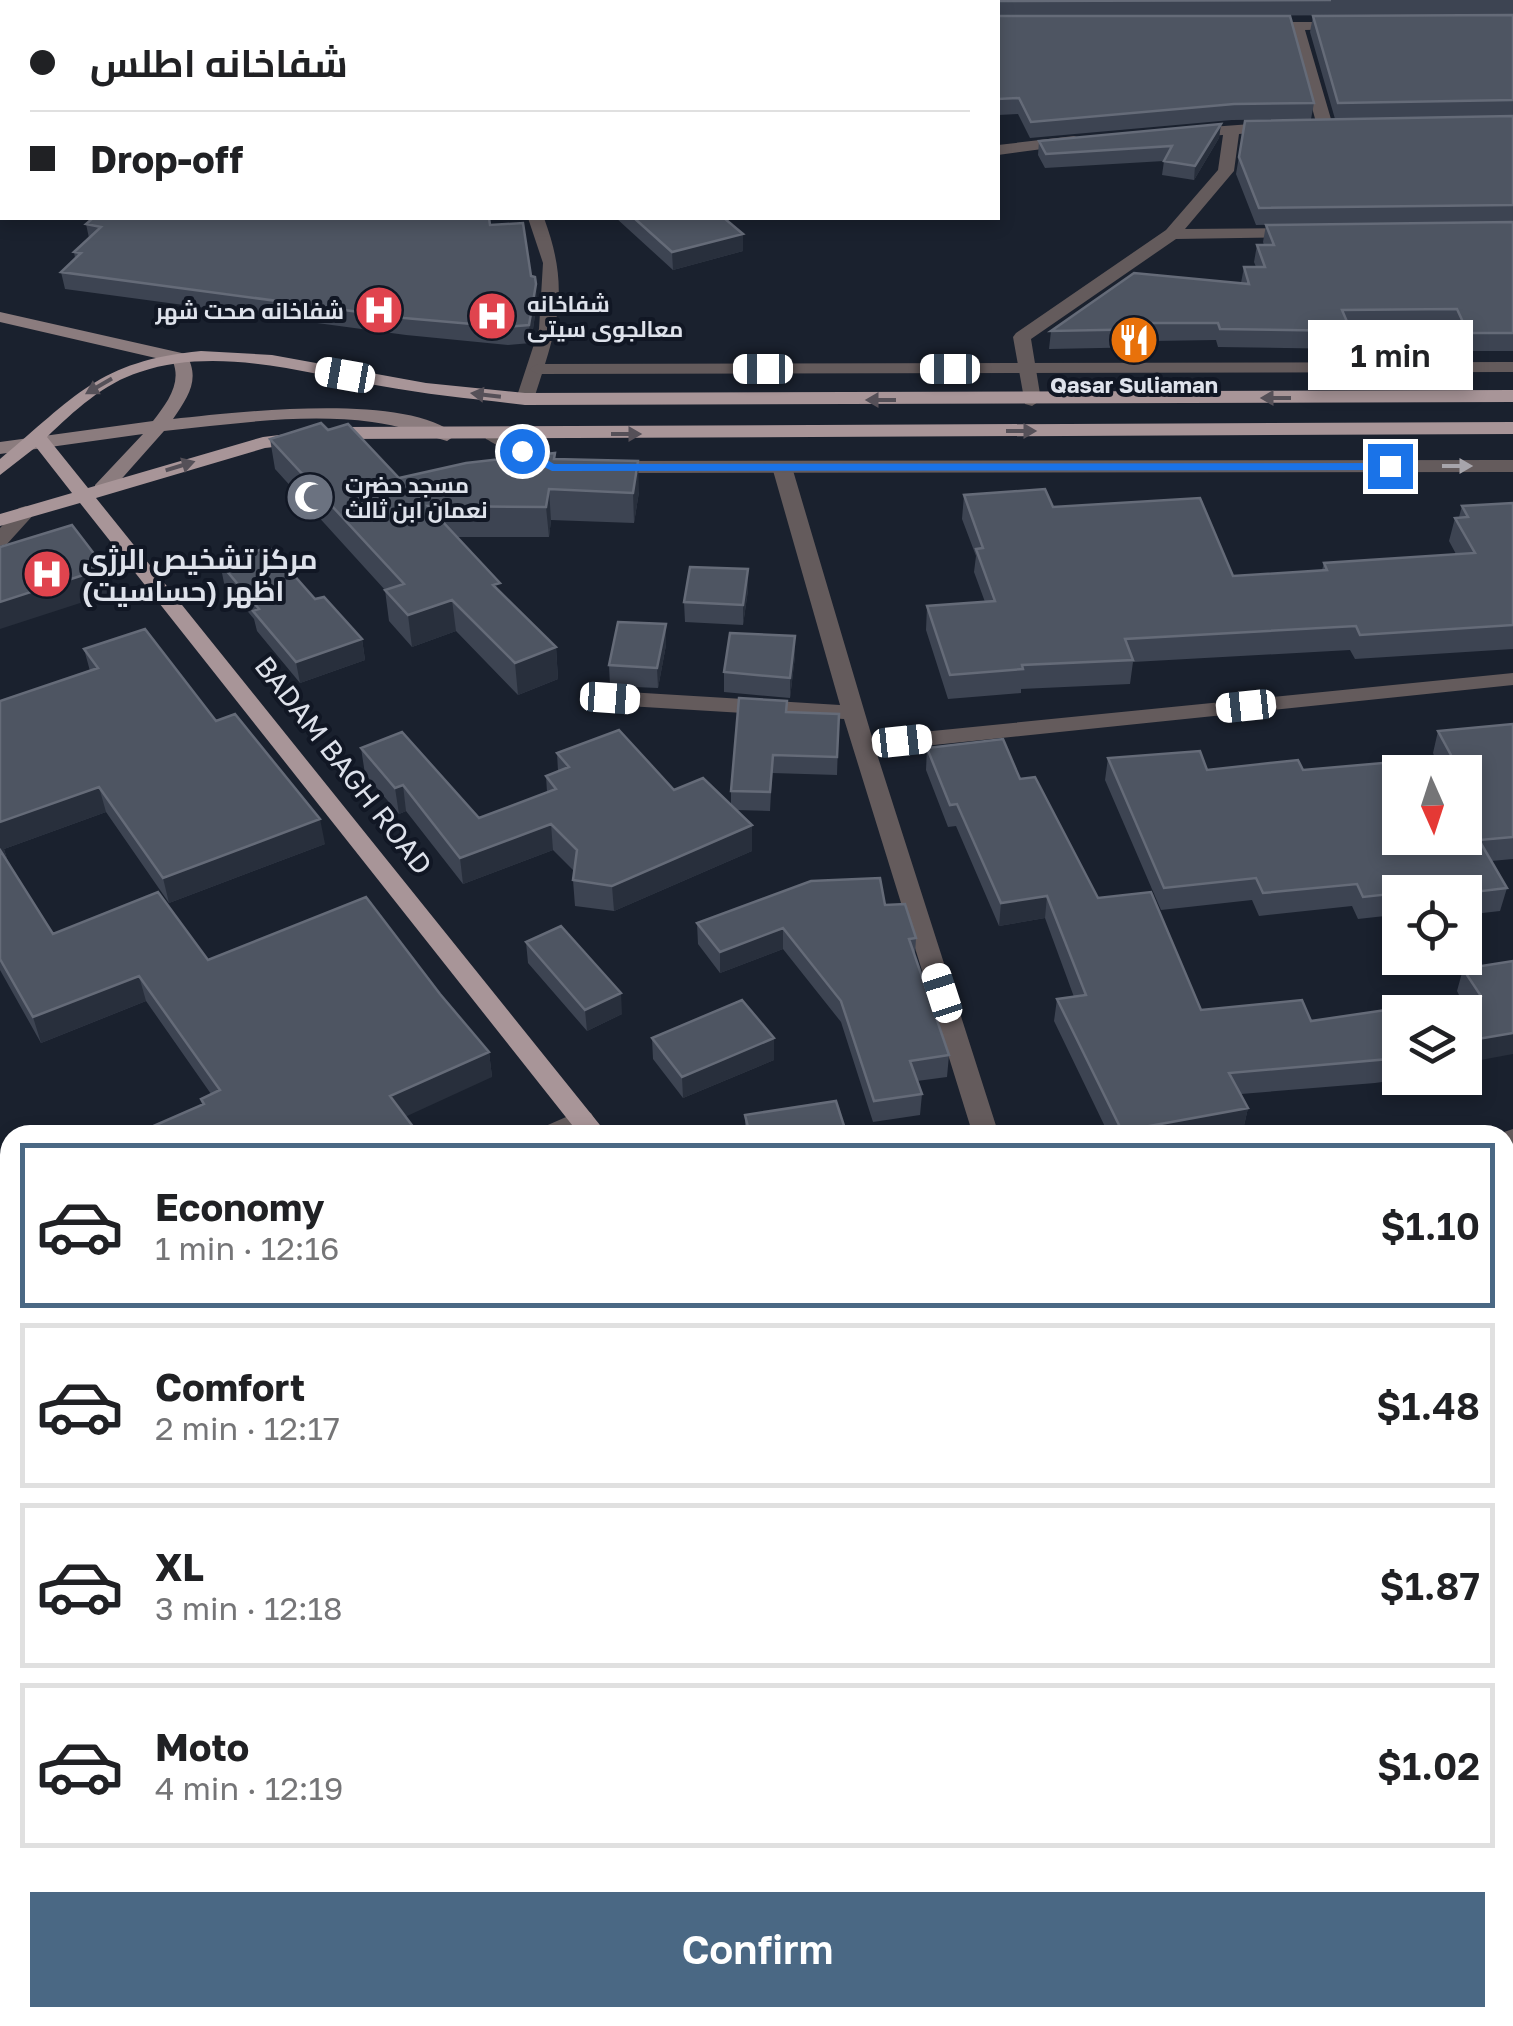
<!DOCTYPE html>
<meta charset="utf-8">
<style>
:root{--surface:#fff;--page:#f6f6f6;--text:#202124;--muted:#757577;--line:#e0e0e0;--accent:#4a6884}
body{margin:0;font-family:"Golos Text",Cairo,sans-serif;background:var(--page);color:var(--text);height:100vh;display:flex;flex-direction:column;font-size:38px;white-space:nowrap}
*{box-sizing:border-box;margin:0}
p{font-size:32px;color:var(--muted)}
.icon{flex:none;width:55px;height:55px;fill:none;stroke:currentColor;stroke-width:2;stroke-linecap:round;stroke-linejoin:round}
.map{position:relative;flex:1;overflow:hidden}
.panel{position:absolute;left:0px;top:1125px;width:1515px;height:902px;display:flex;flex-direction:column;background:var(--surface);border-radius:30px 30px 0 0;box-shadow:0 5px 15px #0003}
.panel>*{flex:none}
.top-card{position:absolute;left:0px;top:0px;width:1000px;height:220px;box-shadow:0 5px 15px #0003;display:grid;align-content:center;height:220px;padding:0 30px;background:var(--surface)}
.needle{width:65px;rotate:177deg}
.fabs{position:absolute;left:1382px;top:755px;display:grid;gap:20px}
.fabs a{display:grid;place-items:center;width:100px;height:100px;border-radius:0px;background:var(--surface);box-shadow:0 5px 15px #0003;font-size:50px}
.end{position:absolute;width:45px;height:45px;margin:-22px;border:12px solid #1a73e8;background:#fff;box-shadow:0 0 0 5px #fff}
.from{border-radius:50%}
.bubble{position:absolute;height:70px;border-radius:0px;background:var(--surface);box-shadow:0 5px 15px #0003;font-size:32px;font-weight:600;line-height:70px;text-align:center}
.car{position:absolute;width:30px;height:60px;margin:-30px -15px;border-radius:12px;box-shadow:0 0 8px 2px #0007;background:linear-gradient(#fff 24%,#345 0 40%,#fff 0 76%,#345 0 86%,#fff 0)}
.top-card b{display:flex;align-items:center;gap:35px;height:95px;font-size:38px}
.top-card b+b{border-top:2px solid var(--line)}
.top-card i{width:25px;height:25px;background:var(--text)}
ul{padding:18px 0 0;list-style:none}
li{display:flex;align-items:center;gap:30px;height:165px;margin:0 20px 15px;padding:0 10px;border:5px solid var(--line);border-radius:0px}
li div{flex:1}
li b{display:block;font-size:38px}
li em{font-style:normal;font-weight:600}
li.active{border-color:var(--accent)}
li>.icon{width:90px;height:90px;stroke-width:1.5}
.cta{display:flex;gap:20px;margin-top:auto;padding:20px 30px}
.cta a{flex:1;height:115px;border-radius:0px;background:var(--accent);color:#fff;font-size:40px;font-weight:600;line-height:115px;text-align:center}
.map>svg:first-child{display:block}
.lines{fill:none;stroke-linecap:round;stroke-linejoin:round}
.minor{fill:#645b5c;fill-rule:evenodd}
.tertiary{fill:#645b5c;fill-rule:evenodd}
.secondary{fill:#8b7c7e;fill-rule:evenodd}
.primary{fill:#a89598;fill-rule:evenodd}
.wall{fill:#3d4452}
.shaded-wall{fill:#282f3c}
.building{fill:#4e5562;stroke:#656b78;stroke-width:2.5;fill-rule:evenodd}
.oneway{fill:#555058}
.oneway2{fill:#a7a5ab}
.route{fill:#1a73e8}
.labels{text-anchor:middle;dominant-baseline:central;stroke-width:8;stroke-linejoin:round;paint-order:stroke}
.far-poi-label{font-size:22px;font-weight:bold;fill:#dee2eb;stroke:#111724;text-anchor:start}
.poi-label{font-size:28px;font-weight:bold;fill:#dee2eb;stroke:#111724;text-anchor:start}
.street-label{font-size:28px;fill:#dee2eb;stroke:#111724}
</style>
<div class="map">
<svg width="1513" height="2026" viewBox="0 0 1513 2026">
<rect width="100%" height="100%" fill="#1a212e"/>
<g class="lines">
<path class="minor" d="M 1348,22 L 1348,28 L 1343,29 L 1305,30 L 1333,126 L 1325,131 L 1317,126 L 1291,30 L 1258,30 L 1251,26 L 1258,22 Z
M 1278,122 L 1283,124 L 1283,130 L 1239,134 L 1234,171 L 1185,229 L 1298,228 L 1306,233 L 1304,237 L 1176,239 L 1031,339 L 1041,400 L 1032,406 L 1025,404 L 1013,337 L 1016,333 L 1166,230 L 1218,170 L 1223,135 L 1188,137 L 1180,132 L 1183,129 Z
M 1074,136 L 1080,138 L 1080,144 L 998,155 L 998,145 Z
M 0,164 L 2,165 L 2,175 L 0,174 Z
M 528,218 L 544,218 C 571,291 557,327 534,399 L 525,405 L 516,399 L 539,329 L 543,263 Z
M 782,461 L 792,467 L 872,737 L 1513,673 L 1513,685 L 876,751 L 999,1135 L 973,1135 L 844,719 L 611,705 L 600,698 L 611,691 L 840,705 L 772,467 Z
M 26,506 L 36,512 L 7,544 L 0,546 L 0,528 L 19,508 Z
M 582,1110 L 591,1113 L 595,1120 C 582,1139 558,1135 537,1135 L 541,1128 Z
M 1513,1129 L 1513,1149 L 1505,1151 L 1505,1135 L 1495,1135 Z
M 1505,1177 L 1513,1179 L 1513,1201 L 1505,1199 Z
M 0,1217 L 10,1221 L 10,1259 L 0,1255 Z
M 10,1380 L 10,1406 L 0,1409 L 0,1383 Z
M 0,1536 L 10,1539 L 10,1578 L 0,1574 Z
M 298,2018 L 335,2018 L 339,2026 L 301,2026 Z"/>
<path class="tertiary" d="M 1513,362 L 1513,372 L 538,374 L 529,369 L 538,364 Z
M 493,429 L 556,461 L 567,463 L 570,467 C 548,484 507,450 486,439 L 484,435 Z
M 1513,460 L 1513,472 L 605,473 L 595,467 L 605,461 Z"/>
<path class="secondary" d="M 0,312 L 186,354 C 201,379 188,397 173,419 C 237,412 407,392 456,435 L 447,441 C 422,434 398,425 372,422 C 303,413 233,424 164,431 L 109,493 L 95,493 L 95,485 L 143,434 L 0,454 L 0,442 L 153,421 C 166,404 182,384 173,362 L 0,322 Z"/>
<path class="primary" d="M 201,351 L 272,355 L 426,383 L 525,393 L 1513,390 L 1513,402 L 525,405 C 477,399 429,395 381,386 C 303,373 218,346 140,372 C 104,383 74,411 47,437 L 88,488 L 263,437 L 344,427 L 1513,422 L 1513,434 L 344,439 L 265,448 L 96,498 L 608,1135 L 580,1135 L 80,503 L 0,526 L 0,514 L 72,493 L 36,447 L 0,475 L 0,459 C 75,397 98,361 201,351 Z
M 1505,1870 L 1513,1873 L 1513,1909 L 1505,1906 Z"/>
</g>
<path class="wall" d="M 468,0 L 1513,0 L 1513,116 L 1335,119 L 1310,32 L 1313,16 L 1440,15 L 1114,16 L 1314,103 L 1311,119 L 1232,120 L 1030,138 L 1018,114 L 998,115 L 998,2 L 469,2 Z
M 1513,116 L 1513,351 L 1464,351 L 1453,326 L 1349,327 L 1351,331 L 1347,349 L 1218,347 L 1216,340 L 1152,341 L 1151,347 L 1049,349 L 1051,331 L 1241,283 L 1244,267 L 1256,267 L 1254,262 L 1257,245 L 1264,245 L 1263,242 L 1266,225 L 1373,224 L 1256,225 L 1236,174 L 1245,121 Z
M 1221,124 L 1219,138 L 1194,180 L 1162,175 L 1164,161 L 1045,168 L 1038,155 L 1039,141 Z
M 616,218 L 724,218 L 743,234 L 743,251 L 673,270 Z
M 86,224 L 490,225 L 531,276 L 537,301 L 531,343 L 508,345 L 406,335 L 65,289 L 61,272 L 75,258 L 74,252 L 89,238 Z
M 328,430 L 399,478 L 555,459 L 639,492 L 634,523 L 551,520 L 549,537 L 457,537 L 501,593 L 556,647 L 558,679 L 518,695 L 456,631 L 412,647 L 389,621 L 385,590 L 275,469 L 270,439 Z
M 964,495 L 1053,507 L 1233,576 L 1322,570 L 1324,563 L 1456,554 L 1449,541 L 1455,518 L 1459,517 L 1462,506 L 1513,503 L 1513,649 L 1355,659 L 1350,650 L 1133,662 L 1130,684 L 1021,689 L 1021,693 L 948,699 L 926,630 L 927,606 L 985,602 L 974,572 L 976,556 L 962,519 Z
M 220,563 L 315,599 L 362,639 L 365,660 L 300,683 L 257,631 L 254,619 L 224,583 Z
M 748,569 L 748,590 L 743,625 L 685,622 L 684,602 Z
M 666,624 L 666,645 L 658,688 L 610,686 L 609,665 Z
M 795,636 L 795,656 L 790,698 L 724,692 L 724,672 Z
M 84,649 L 216,721 L 325,844 L 169,903 L 106,812 L 4,849 L 8,862 L 53,934 L 208,960 L 440,994 L 489,1052 L 492,1077 L 202,1105 L 201,1099 L 211,1094 L 146,1001 L 41,1043 L 0,970 L 0,701 L 90,671 Z
M 787,701 L 787,712 L 839,714 L 837,775 L 772,773 L 770,811 L 736,810 L 752,825 L 752,851 L 614,911 L 575,906 L 573,880 L 574,871 L 553,850 L 463,884 L 406,811 L 399,814 L 365,774 L 361,748 L 479,818 L 547,792 L 546,776 L 558,771 L 557,753 L 674,790 L 731,805 L 731,791 Z
M 1513,724 L 1513,859 L 1491,861 L 1507,888 L 1500,911 L 1465,915 L 1465,892 L 1400,892 L 1400,922 L 1389,924 L 1385,916 L 1358,919 L 1352,906 L 1259,916 L 1252,900 L 1161,910 L 1105,780 L 1108,758 L 1207,770 L 1303,770 L 1435,758 L 1433,753 L 1438,731 Z
M 927,748 L 1020,779 L 1098,898 L 1201,1010 L 1311,1021 L 1461,999 L 1457,991 L 1463,969 L 1513,961 L 1468,1069 L 1465,1069 L 1465,1012 L 1400,1012 L 1400,1078 L 1411,1078 L 1375,1083 L 1241,1094 L 1248,1108 L 1243,1130 L 1216,1135 L 1109,1135 L 1054,1021 L 1057,999 L 1074,997 L 1045,918 L 999,926 L 956,826 L 948,827 L 926,770 Z
M 885,905 L 916,938 L 915,955 L 949,1055 L 947,1077 L 917,1081 L 922,1094 L 920,1115 L 873,1122 L 841,1022 L 783,949 L 720,973 L 698,944 L 697,923 Z
M 526,942 L 622,1014 L 587,1031 L 528,963 Z
M 652,1038 L 774,1038 L 774,1060 L 683,1098 L 653,1059 Z
M 745,1115 L 847,1135 L 745,1135 Z
M 1505,1257 L 1513,1261 L 1513,1724 L 1505,1718 Z
M 482,2018 L 521,2018 L 510,2026 L 488,2026 Z
M 1089,2018 L 1147,2018 L 1141,2026 L 1099,2026 Z"/>
<path class="shaded-wall" d="M 1221,124 L 1219,138 L 1194,180 L 1195,166 Z
M 743,234 L 743,251 L 673,270 L 672,252 Z
M 536,284 L 537,301 L 531,343 L 529,325 Z
M 638,461 L 639,492 L 634,523 L 633,493 Z
M 549,489 L 551,520 L 549,537 L 546,507 Z
M 105,568 L 111,593 L 0,629 L 0,602 Z
M 748,569 L 748,590 L 743,625 L 743,605 Z
M 452,600 L 456,631 L 412,647 L 408,615 Z
M 666,624 L 666,645 L 658,688 L 657,668 Z
M 795,636 L 795,656 L 790,698 L 790,678 Z
M 362,639 L 365,660 L 300,683 L 296,662 Z
M 556,647 L 558,679 L 518,695 L 515,663 Z
M 403,785 L 406,811 L 399,814 L 395,788 Z
M 99,787 L 106,812 L 4,849 L 8,862 L 0,862 L 0,822 Z
M 320,819 L 325,844 L 169,903 L 163,878 Z
M 551,824 L 553,850 L 463,884 L 460,858 Z
M 752,825 L 752,851 L 614,911 L 612,886 Z
M 1047,896 L 1045,918 L 999,926 L 1001,903 Z
M 783,928 L 783,949 L 720,973 L 720,952 Z
M 139,976 L 146,1001 L 41,1043 L 33,1017 Z
M 621,993 L 622,1014 L 587,1031 L 585,1010 Z
M 1513,1033 L 1513,1054 L 1470,1062 L 1475,1046 L 1472,1040 Z
M 774,1038 L 774,1060 L 683,1098 L 682,1077 Z
M 489,1052 L 492,1077 L 394,1122 L 390,1096 Z
M 1248,1108 L 1243,1130 L 1216,1135 L 1121,1135 L 1122,1131 Z
M 414,1128 L 415,1135 L 398,1135 Z
M 493,2018 L 521,2018 L 510,2026 L 494,2026 Z
M 1136,2018 L 1147,2018 L 1141,2026 L 1130,2026 Z"/>
<path class="building" d="M 0,0 L 453,0 L 453,2 L 2,2 L 2,156 L 2,148 L 0,147 L 0,14 L 2,12 Z
M 473,0 L 1331,0 L 999,1 L 998,6 L 998,2 L 474,2 Z
M 998,14 L 999,16 L 1290,16 L 1314,103 L 1234,104 L 1031,122 L 1019,98 L 998,99 Z
M 1513,15 L 1513,100 L 1338,103 L 1313,16 Z
M 1513,116 L 1513,205 L 1259,208 L 1239,157 L 1245,121 Z
M 1221,124 L 1195,166 L 1164,161 L 1172,146 L 1046,154 L 1039,141 Z
M 93,218 L 489,218 L 490,225 L 523,223 L 531,276 L 535,277 L 536,284 L 529,325 L 506,327 L 404,318 L 61,272 L 81,253 L 74,252 L 101,227 L 86,224 Z
M 634,218 L 724,218 L 743,234 L 672,252 Z
M 1513,222 L 1513,333 L 1468,333 L 1457,309 L 1342,310 L 1351,331 L 1220,329 L 1218,323 L 1151,323 L 1153,329 L 1051,331 L 1134,273 L 1249,284 L 1244,267 L 1265,267 L 1257,245 L 1274,245 L 1266,225 Z
M 321,423 L 328,430 L 348,424 L 399,478 L 466,463 L 555,453 L 554,459 L 638,461 L 633,493 L 549,489 L 546,507 L 428,506 L 500,583 L 493,585 L 556,647 L 515,663 L 452,600 L 408,615 L 385,590 L 404,584 L 270,439 Z
M 1045,489 L 1053,507 L 1200,498 L 1233,576 L 1327,570 L 1324,563 L 1475,553 L 1455,518 L 1468,517 L 1462,506 L 1513,503 L 1513,625 L 1360,635 L 1356,626 L 1125,639 L 1133,660 L 1022,665 L 1023,669 L 950,675 L 927,606 L 995,601 L 976,549 L 983,548 L 964,495 Z
M 72,525 L 105,568 L 0,602 L 0,547 Z
M 269,547 L 315,599 L 324,597 L 362,639 L 296,662 L 253,611 L 259,609 L 220,563 Z
M 690,567 L 748,569 L 743,605 L 684,602 Z
M 618,622 L 666,624 L 657,668 L 609,665 Z
M 145,629 L 216,721 L 235,714 L 320,819 L 163,878 L 99,787 L 0,822 L 0,701 L 98,668 L 84,649 Z
M 730,633 L 795,636 L 790,678 L 724,672 Z
M 739,698 L 787,701 L 786,712 L 839,714 L 837,757 L 773,755 L 770,792 L 731,791 Z
M 1513,724 L 1513,837 L 1479,840 L 1507,888 L 1465,893 L 1400,892 L 1400,901 L 1394,901 L 1390,894 L 1363,897 L 1357,884 L 1263,893 L 1256,878 L 1164,888 L 1108,758 L 1200,751 L 1207,770 L 1298,760 L 1303,770 L 1452,757 L 1438,731 ZM 1400,772 L 1465,772 L 1465,838 L 1400,838 Z
M 619,730 L 674,790 L 703,778 L 752,825 L 612,886 L 573,880 L 577,850 L 551,824 L 460,858 L 403,785 L 395,788 L 361,748 L 402,732 L 479,818 L 556,789 L 546,776 L 569,767 L 557,753 Z
M 1003,739 L 1020,779 L 1035,777 L 1098,898 L 1151,892 L 1201,1010 L 1302,1000 L 1311,1021 L 1481,996 L 1463,969 L 1513,961 L 1513,1033 L 1472,1040 L 1475,1046 L 1465,1048 L 1465,1012 L 1400,1012 L 1400,1058 L 1229,1073 L 1248,1108 L 1122,1131 L 1057,999 L 1086,995 L 1047,896 L 1001,903 L 957,804 L 950,805 L 927,748 Z
M 0,850 L 53,934 L 158,892 L 208,960 L 366,897 L 440,994 L 489,1052 L 390,1096 L 414,1128 L 398,1135 L 133,1135 L 204,1104 L 201,1099 L 220,1090 L 139,976 L 33,1017 L 0,959 Z
M 880,878 L 885,905 L 905,904 L 916,938 L 909,939 L 949,1055 L 910,1061 L 922,1094 L 874,1101 L 841,1001 L 783,928 L 720,952 L 697,923 L 811,881 Z
M 561,926 L 621,993 L 585,1010 L 526,942 Z
M 742,1000 L 774,1038 L 682,1077 L 652,1038 Z
M 836,1101 L 847,1135 L 750,1135 L 745,1115 Z
M 1505,1257 L 1513,1261 L 1513,1573 L 1505,1567 Z
M 1513,1587 L 1513,1689 L 1505,1683 L 1505,1596 Z
M 0,1879 L 10,1893 L 10,1918 L 6,1920 L 10,1925 L 10,2018 L 83,2018 L 89,2024 L 87,2026 L 0,2026 Z
M 862,2018 L 1021,2018 L 1030,2026 L 854,2026 Z
M 1123,2018 L 1136,2018 L 1131,2024 Z"/>
<defs><path id="oneway-solid" d="M-6-.8H1V-3.2L6.5 0L1 3.2V.8H-6Z" transform="scale(2.5)"/></defs>
<g class="oneway">
<use href="#oneway-solid" transform="translate(99 386) rotate(150)"/>
<use href="#oneway-solid" transform="translate(486 395) rotate(-173)"/>
<use href="#oneway-solid" transform="translate(1276 398) rotate(180)"/>
<use href="#oneway-solid" transform="translate(881 400) rotate(-180)"/>
<use href="#oneway-solid" transform="translate(1021 431)"/>
<use href="#oneway-solid" transform="translate(626 434)"/>
<use href="#oneway-solid" transform="translate(180 466) rotate(-17)"/>
</g>
<use class="oneway2" href="#oneway-solid" transform="translate(1457 466)"/>
<path class="route" d="M 518,448 L 527,448 L 554,464 L 1390,463 L 1396,466 L 1390,470 L 552,471 L 518,454 Z"/>
<defs>
<g id="hospital-disc" transform="scale(2.5)"><circle r="9.5" fill="#e0444e" stroke="#111724"/><path d="M-5-5h3v3.5h4V-5h3V5h-3V1.5h-4V5h-3Z" fill="#fff"/></g>
<g id="restaurant-disc" transform="scale(2.5)"><circle r="9.5" fill="#e8710a" stroke="#111724"/><path d="M-5-6h1v4h1v-4h1v4h1v-4h1v5L-1.5 .5V6h-2V.5L-5-1ZM5-6V6H3V1.5H1.5Q1.5-4 5-6Z" fill="#fff"/></g>
<g id="mosque-disc" transform="scale(2.5)"><circle r="9.5" fill="#6b7280" stroke="#111724"/><path d="M3.5-4.9A6 6 0 1 0 3.5 4.9A5 5 0 1 1 3.5-4.9Z" fill="#fff"/></g>
</defs>
<g fill-rule="evenodd">
<use href="#hospital-disc" x="379" y="310"/>
<use href="#hospital-disc" x="492" y="316"/>
<use href="#restaurant-disc" x="1134" y="340"/>
<use href="#mosque-disc" x="310" y="497"/>
<use href="#hospital-disc" x="47" y="574"/>
</g>
<g class="labels">
<g class="far-poi-label">
<text x="527" y="303">شفاخانه<tspan x="527" dy="25">معالجوی سیتی</tspan></text>
<text x="344" y="310" text-anchor="end">شفاخانه صحت شهر</text>
<text x="1134" y="384" text-anchor="middle">Qasar Suliaman</text>
<text x="345" y="484">مسجد حضرت<tspan x="345" dy="25">نعمان ابن ثالث</tspan></text>
</g>
<g class="poi-label">
<text x="82" y="558">مرکز تشخیص الرژی<tspan x="82" dy="32">(حساسیت) اظهر</tspan></text>
</g>
<g class="street-label">
<text transform="translate(344 765) rotate(52)">BADAM BAGH ROAD</text>
</g>
</g>
</svg>
<div class="fabs">
<a><svg class="needle" viewBox="-14 -14 28 28"><path d="M0-13l5 13h-10z" fill="#e53935"/><path d="M0 13l5-13h-10z" fill="#757577"/></svg></a>
<a><svg class="icon" aria-label="locate" viewBox="0 0 24 24"><circle cx="12" cy="12" r="6"/><path d="M12 2v4M12 18v4M2 12h4M18 12h4"/></svg></a>
<a><svg class="icon" aria-label="layers" viewBox="0 0 24 24"><path d="M12 4l9 5-9 5-9-5zM3 14l9 5 9-5"/></svg></a>
</div>
<i class="end from" style="left:522px;top:451px"></i>
<i class="end" style="left:1390px;top:466px"></i>
<div class="bubble" style="left:1308px;top:320px;width:165px">1 min</div>
<i class="car" style="left:763px;top:369px;rotate:270deg"></i>
<i class="car" style="left:950px;top:369px;rotate:270deg"></i>
<i class="car" style="left:345px;top:375px;rotate:280deg"></i>
<i class="car" style="left:610px;top:698px;rotate:94deg"></i>
<i class="car" style="left:1246px;top:706px;rotate:264deg"></i>
<i class="car" style="left:902px;top:741px;rotate:84deg"></i>
<i class="car" style="left:942px;top:993px;rotate:342deg"></i>
<div class="top-card">
<b><i class="from"></i>شفاخانه اطلس</b>
<b><i></i>Drop-off</b>
</div>
<section class="panel">
<ul>
<li class="active"><svg class="icon" aria-label="car" viewBox="0 0 24 24"><path d="M5 17H2v-5l4-1 3-4h7l3 4 3 1v5h-3M9 17h6M6 11h13"/><circle cx="7" cy="17" r="2"/><circle cx="17" cy="17" r="2"/></svg><div><b>Economy</b><p>1 min · 12:16</p></div><em>$1.10</em></li>
<li><svg class="icon" aria-label="car" viewBox="0 0 24 24"><path d="M5 17H2v-5l4-1 3-4h7l3 4 3 1v5h-3M9 17h6M6 11h13"/><circle cx="7" cy="17" r="2"/><circle cx="17" cy="17" r="2"/></svg><div><b>Comfort</b><p>2 min · 12:17</p></div><em>$1.48</em></li>
<li><svg class="icon" aria-label="car" viewBox="0 0 24 24"><path d="M5 17H2v-5l4-1 3-4h7l3 4 3 1v5h-3M9 17h6M6 11h13"/><circle cx="7" cy="17" r="2"/><circle cx="17" cy="17" r="2"/></svg><div><b>XL</b><p>3 min · 12:18</p></div><em>$1.87</em></li>
<li><svg class="icon" aria-label="car" viewBox="0 0 24 24"><path d="M5 17H2v-5l4-1 3-4h7l3 4 3 1v5h-3M9 17h6M6 11h13"/><circle cx="7" cy="17" r="2"/><circle cx="17" cy="17" r="2"/></svg><div><b>Moto</b><p>4 min · 12:19</p></div><em>$1.02</em></li>
</ul>
<div class="cta"><a>Confirm</a></div>
</section>
</div>
